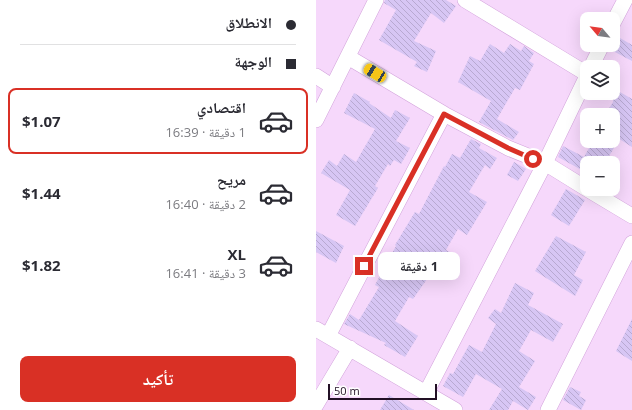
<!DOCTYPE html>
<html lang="ar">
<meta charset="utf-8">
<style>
:root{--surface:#fff;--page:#f2f2f3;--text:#2b2b33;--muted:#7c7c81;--line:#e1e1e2;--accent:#d93025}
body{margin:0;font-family:"Open Sans","Noto Naskh Arabic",sans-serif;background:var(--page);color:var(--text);direction:rtl;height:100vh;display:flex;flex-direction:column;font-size:15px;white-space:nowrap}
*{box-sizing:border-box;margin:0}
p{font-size:13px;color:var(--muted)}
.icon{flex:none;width:22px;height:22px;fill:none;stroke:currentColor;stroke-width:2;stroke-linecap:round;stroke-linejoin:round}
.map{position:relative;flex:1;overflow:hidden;direction:ltr}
.sheet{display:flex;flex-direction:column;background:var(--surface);width:316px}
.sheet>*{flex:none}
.banner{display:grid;align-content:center;height:88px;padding:0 20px;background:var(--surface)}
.needle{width:26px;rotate:299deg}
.controls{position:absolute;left:264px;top:12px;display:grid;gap:8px}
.controls a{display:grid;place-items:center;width:40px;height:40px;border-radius:8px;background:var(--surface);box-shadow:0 4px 16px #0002;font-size:20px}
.scale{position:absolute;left:12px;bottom:10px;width:109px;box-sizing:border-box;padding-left:4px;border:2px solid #221025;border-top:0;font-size:11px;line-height:14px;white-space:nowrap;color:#221025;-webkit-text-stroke:3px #fff;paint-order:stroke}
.end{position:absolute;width:18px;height:18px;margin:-9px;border:5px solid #d93025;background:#fff;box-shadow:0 0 0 2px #fff}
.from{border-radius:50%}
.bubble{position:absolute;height:28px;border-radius:8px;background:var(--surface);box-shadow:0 4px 16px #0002;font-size:13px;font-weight:700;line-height:28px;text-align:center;direction:rtl}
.car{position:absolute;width:12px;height:24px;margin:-12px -6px;border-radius:5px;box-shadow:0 0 3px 1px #0007;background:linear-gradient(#f5c518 24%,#345 0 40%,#f5c518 0 76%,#345 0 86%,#f5c518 0)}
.banner b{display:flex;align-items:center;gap:14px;height:38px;font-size:15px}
.banner b+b{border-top:1px solid var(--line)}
.banner i{width:10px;height:10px;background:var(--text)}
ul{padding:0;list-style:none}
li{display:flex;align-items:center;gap:12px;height:66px;margin:0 8px 6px;padding:0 12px;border:2px solid transparent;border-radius:8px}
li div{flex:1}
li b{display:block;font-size:15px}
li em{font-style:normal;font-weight:700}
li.current{border-color:var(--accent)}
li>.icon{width:36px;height:36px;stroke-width:1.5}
.primary-button{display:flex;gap:8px;margin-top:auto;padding:8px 20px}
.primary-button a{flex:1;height:46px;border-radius:8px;background:var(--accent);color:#fff;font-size:16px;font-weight:700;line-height:46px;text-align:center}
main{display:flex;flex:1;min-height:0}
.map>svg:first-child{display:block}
.building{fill:url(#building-back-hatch)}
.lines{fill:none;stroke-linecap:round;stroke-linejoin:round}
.minor-casing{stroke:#d2a2db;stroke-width:16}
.minor{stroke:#fff;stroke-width:15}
.route{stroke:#d93025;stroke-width:5}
</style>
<main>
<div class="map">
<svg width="316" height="410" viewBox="0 0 316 410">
<defs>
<pattern id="building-back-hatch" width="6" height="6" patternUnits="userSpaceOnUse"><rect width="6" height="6" fill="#d7c6f4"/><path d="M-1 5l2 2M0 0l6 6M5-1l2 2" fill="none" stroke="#b8a9d1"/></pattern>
</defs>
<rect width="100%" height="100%" fill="#f6d8fb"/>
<path class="building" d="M 69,0 L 130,0 L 140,6 L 128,23 L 115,13 L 98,41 L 120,51 L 111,72 L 98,66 L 101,62 L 63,40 L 80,10 L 68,3 Z
M 304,38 L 316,45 L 316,61 L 297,51 Z
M 174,44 L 188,53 L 194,44 L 205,51 L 208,46 L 218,53 L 213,61 L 218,64 L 204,90 L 199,88 L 181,119 L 203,132 L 197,140 L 163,122 L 175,101 L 142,82 L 154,56 L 164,61 Z
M 297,88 L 316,99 L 316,147 L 297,135 L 297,115 L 289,115 L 297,102 Z
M 38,93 L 54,102 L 53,103 L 75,118 L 79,110 L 94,118 L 80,141 L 94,148 L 85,164 L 78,160 L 74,166 L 72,164 L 59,186 L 62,188 L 39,226 L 20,215 L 34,190 L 5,173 L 13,160 L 21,166 L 28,154 L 40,162 L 59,129 L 28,113 Z
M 155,139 L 165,144 L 163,148 L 181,158 L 174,169 L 169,165 L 153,192 L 171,202 L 151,235 L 142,229 L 130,250 L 140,256 L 126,278 L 116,272 L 97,299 L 93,297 L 79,321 L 102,336 L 89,357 L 68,345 L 70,343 L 28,324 L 34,314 L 43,320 L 63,287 L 59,285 L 80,246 L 79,245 L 99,212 L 103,214 L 128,166 L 129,167 L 136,154 L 144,158 Z
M 277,141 L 302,141 L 289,163 L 271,163 L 271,173 L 242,157 L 247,146 L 268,157 Z
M 198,162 L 210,169 L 202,181 L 191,175 Z
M 250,189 L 269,200 L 253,226 L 235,215 Z
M 0,231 L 28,246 L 20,263 L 0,252 Z
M 240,236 L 270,252 L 258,275 L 267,280 L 259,296 L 219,271 Z
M 199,283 L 218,293 L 212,305 L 247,324 L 237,342 L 215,330 L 203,351 L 219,361 L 203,387 L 220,397 L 212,410 L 197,401 L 192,410 L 173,410 L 186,389 L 160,374 L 147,397 L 127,386 L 134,373 L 137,374 L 153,345 L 166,352 L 180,324 L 172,318 L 179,309 L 185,313 Z
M 316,319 L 316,361 L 300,351 Z
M 254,387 L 265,392 L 263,396 L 270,400 L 265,410 L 247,400 Z
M 73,395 L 98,410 L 64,410 Z"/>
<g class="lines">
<g class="minor-casing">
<path id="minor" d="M 149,0 L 271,74
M 297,23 L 309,0
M 32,57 L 128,114 L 192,148 L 229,163 L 271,189
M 275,67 L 286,45
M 0,76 L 17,87
M 0,120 L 60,0
M 271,189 L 316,216
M 0,329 L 139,410
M 12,336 L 128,114
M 110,393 L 229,163 L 271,76
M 0,405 L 34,348
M 232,410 L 316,243"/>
</g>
<use href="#minor" class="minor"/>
</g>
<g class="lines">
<path class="route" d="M 48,266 L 128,114 L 192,148 L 217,159"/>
</g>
</svg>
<div class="controls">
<a><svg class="needle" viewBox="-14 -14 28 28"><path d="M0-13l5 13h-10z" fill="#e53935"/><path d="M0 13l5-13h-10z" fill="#7c7c81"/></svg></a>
<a><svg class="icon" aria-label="layers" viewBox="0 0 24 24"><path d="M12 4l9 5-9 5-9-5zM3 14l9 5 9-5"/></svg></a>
<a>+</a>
<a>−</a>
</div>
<div class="scale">50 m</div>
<i class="end from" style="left:217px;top:159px"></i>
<i class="end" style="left:48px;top:266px"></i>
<div class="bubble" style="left:62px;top:252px;width:82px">1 دقيقة</div>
<i class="car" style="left:59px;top:73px;rotate:301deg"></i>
</div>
<section class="sheet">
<div class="banner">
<b><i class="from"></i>الانطلاق</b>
<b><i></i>الوجهة</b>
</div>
<ul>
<li class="current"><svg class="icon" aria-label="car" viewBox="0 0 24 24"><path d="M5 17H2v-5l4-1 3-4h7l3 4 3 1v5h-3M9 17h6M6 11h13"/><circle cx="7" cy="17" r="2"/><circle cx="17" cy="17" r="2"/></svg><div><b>اقتصادي</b><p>1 دقيقة · 16:39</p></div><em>$1.07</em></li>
<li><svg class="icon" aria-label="car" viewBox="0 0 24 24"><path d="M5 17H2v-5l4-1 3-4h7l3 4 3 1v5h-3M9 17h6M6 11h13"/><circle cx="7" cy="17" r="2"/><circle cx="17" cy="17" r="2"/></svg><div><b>مريح</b><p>2 دقيقة · 16:40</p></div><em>$1.44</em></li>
<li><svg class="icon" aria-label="car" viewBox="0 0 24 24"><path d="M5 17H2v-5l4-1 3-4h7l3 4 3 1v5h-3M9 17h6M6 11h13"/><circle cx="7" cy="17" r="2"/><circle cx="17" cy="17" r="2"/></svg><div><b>XL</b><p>3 دقيقة · 16:41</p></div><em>$1.82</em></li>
</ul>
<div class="primary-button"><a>تأكيد</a></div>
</section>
</main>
